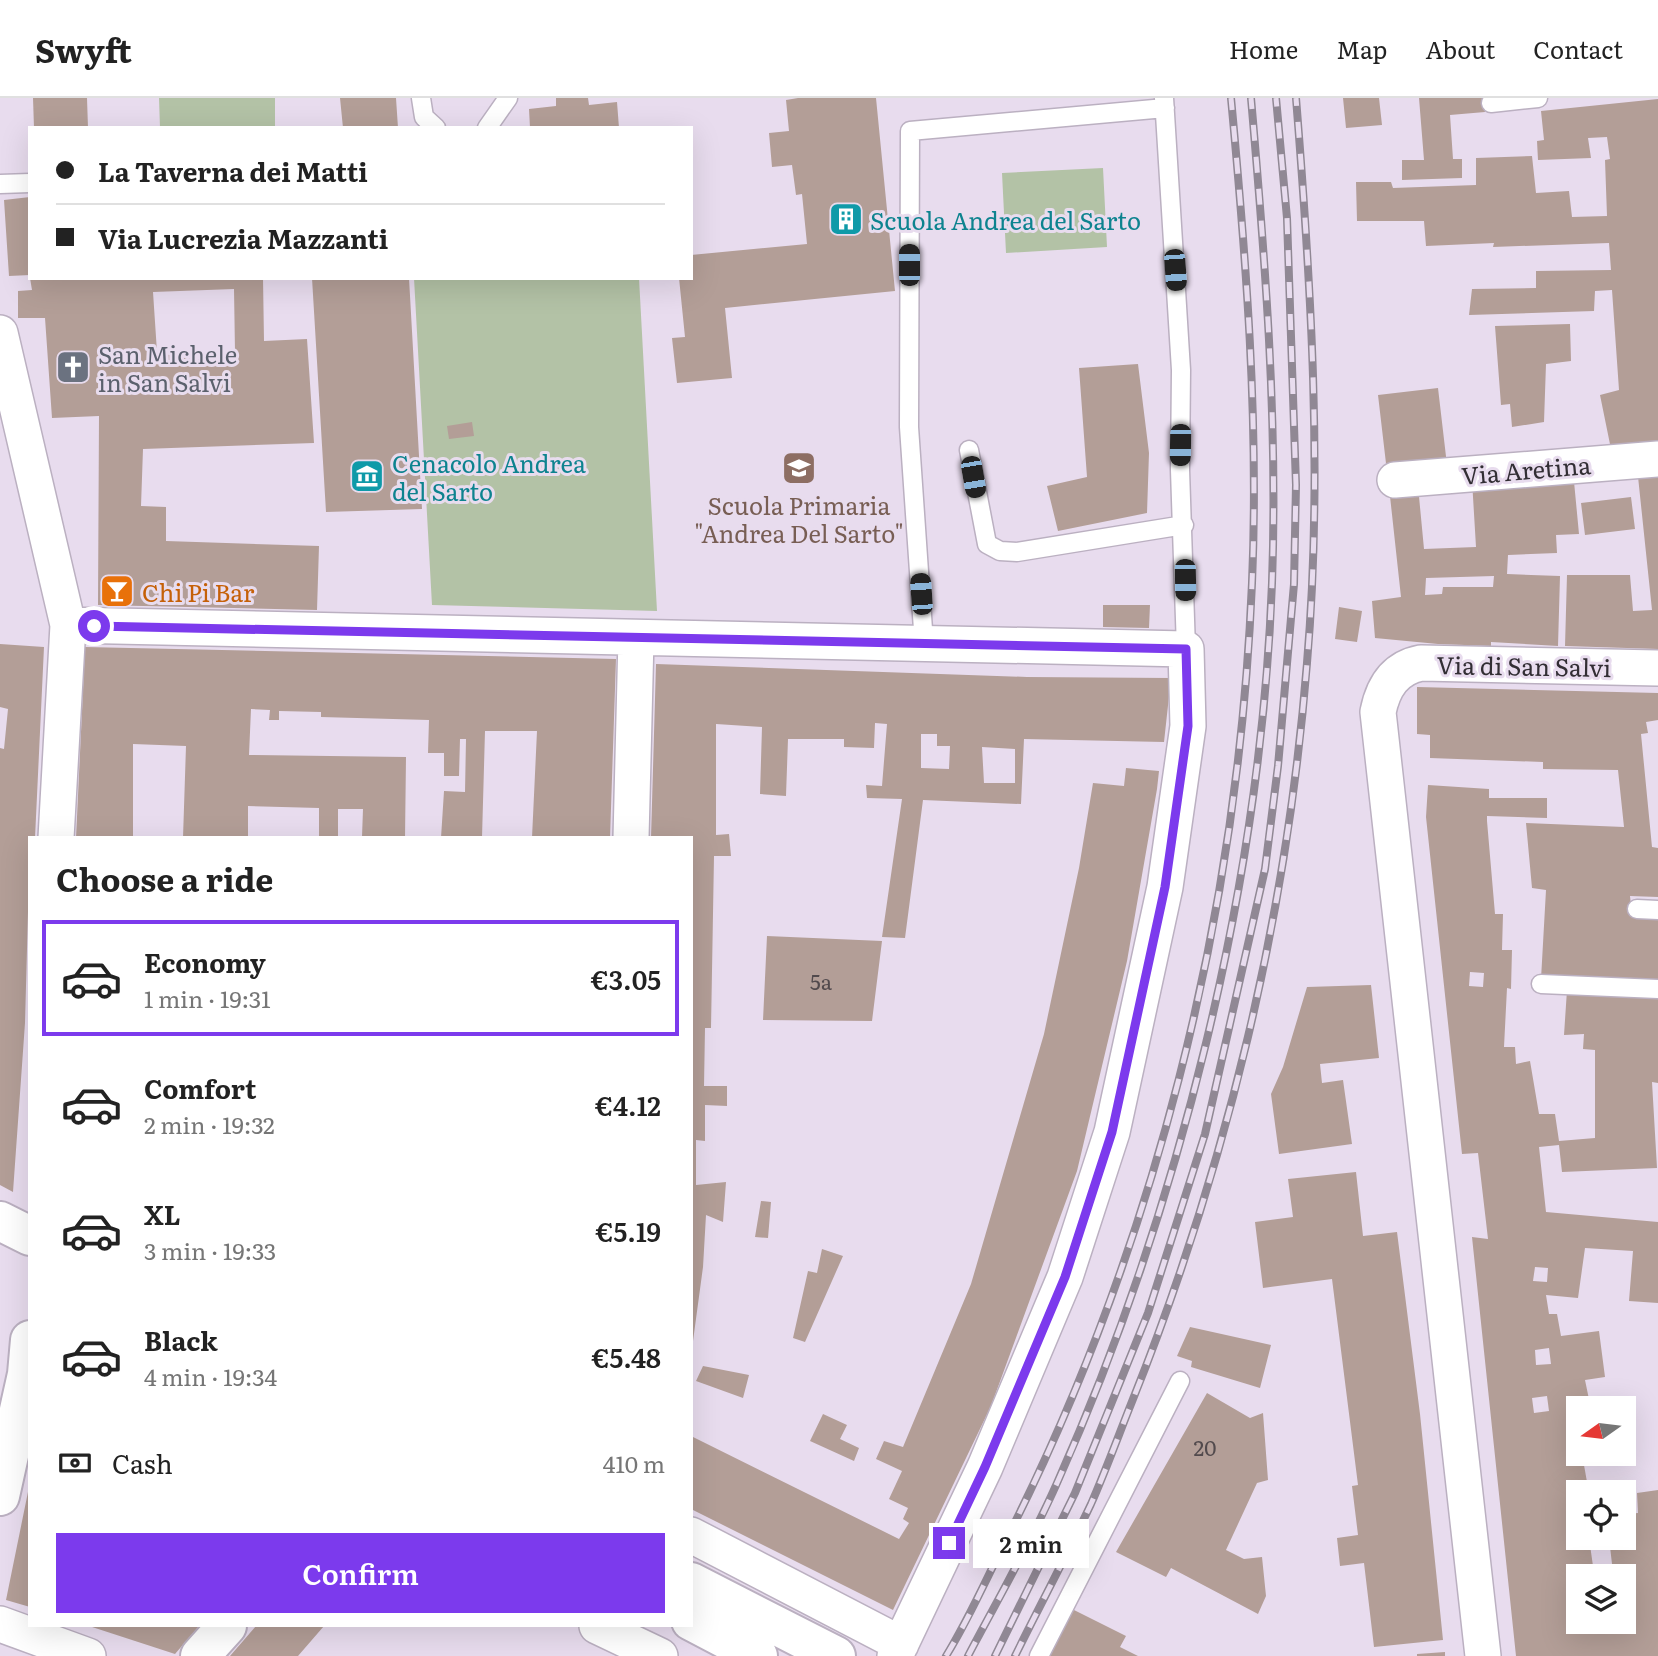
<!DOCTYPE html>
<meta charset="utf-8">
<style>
:root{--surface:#fff;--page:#f6f6f6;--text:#222;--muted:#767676;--line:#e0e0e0;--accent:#7c3aed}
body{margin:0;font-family:Literata,serif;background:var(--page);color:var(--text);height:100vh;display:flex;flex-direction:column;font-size:26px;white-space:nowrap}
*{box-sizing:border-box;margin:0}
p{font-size:23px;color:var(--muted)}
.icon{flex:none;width:38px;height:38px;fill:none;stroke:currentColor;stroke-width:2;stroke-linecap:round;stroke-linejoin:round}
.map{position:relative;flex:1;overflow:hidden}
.sheet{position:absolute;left:28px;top:738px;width:665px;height:791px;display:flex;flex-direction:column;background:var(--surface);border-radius:0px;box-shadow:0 7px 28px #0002}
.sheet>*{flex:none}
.guide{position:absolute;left:28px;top:28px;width:665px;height:154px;border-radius:0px;box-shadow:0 7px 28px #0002;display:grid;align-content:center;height:154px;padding:0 28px;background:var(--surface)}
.needle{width:46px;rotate:256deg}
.controls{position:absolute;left:1566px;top:1298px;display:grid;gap:14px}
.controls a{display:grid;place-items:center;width:70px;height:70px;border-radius:0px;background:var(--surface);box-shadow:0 7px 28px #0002;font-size:35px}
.end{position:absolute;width:32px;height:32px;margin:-16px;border:9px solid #7c3aed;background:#fff;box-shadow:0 0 0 4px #fff}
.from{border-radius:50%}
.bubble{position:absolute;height:49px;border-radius:0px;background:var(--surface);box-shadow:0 7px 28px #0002;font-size:23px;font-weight:600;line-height:49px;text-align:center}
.car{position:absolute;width:21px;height:42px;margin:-21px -10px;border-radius:9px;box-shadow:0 0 5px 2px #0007;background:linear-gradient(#222 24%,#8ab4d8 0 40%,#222 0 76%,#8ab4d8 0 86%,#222 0)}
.guide b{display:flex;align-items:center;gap:24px;height:66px;font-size:26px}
.guide b+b{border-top:2px solid var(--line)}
.guide i{width:18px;height:18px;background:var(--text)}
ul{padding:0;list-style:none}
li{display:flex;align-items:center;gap:21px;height:116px;margin:0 14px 10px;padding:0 14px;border:4px solid transparent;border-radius:0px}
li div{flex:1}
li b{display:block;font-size:26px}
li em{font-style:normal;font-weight:600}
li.on{border-color:var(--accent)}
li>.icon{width:63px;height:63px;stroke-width:1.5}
h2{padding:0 28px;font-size:32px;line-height:84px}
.pay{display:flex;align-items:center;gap:18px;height:77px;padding:0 28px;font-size:26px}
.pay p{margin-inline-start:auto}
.button{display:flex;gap:14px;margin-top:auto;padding:14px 28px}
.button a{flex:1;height:80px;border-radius:0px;background:var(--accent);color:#fff;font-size:28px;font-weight:600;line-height:80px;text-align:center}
header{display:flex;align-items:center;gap:42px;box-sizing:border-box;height:98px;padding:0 35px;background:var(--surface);border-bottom:2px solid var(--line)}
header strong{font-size:33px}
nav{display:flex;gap:38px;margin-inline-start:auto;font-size:24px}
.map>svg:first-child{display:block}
.green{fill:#b3c2a6}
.building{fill:#b39e97;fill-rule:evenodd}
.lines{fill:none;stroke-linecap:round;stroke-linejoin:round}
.service-casing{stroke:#bbb0c1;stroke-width:21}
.minor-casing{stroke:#bbb0c1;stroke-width:38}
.tertiary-casing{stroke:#bbb0c1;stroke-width:42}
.service{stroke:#fff;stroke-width:18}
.minor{stroke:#fff;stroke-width:35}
.tertiary{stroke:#fff;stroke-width:38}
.rail-casing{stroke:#908894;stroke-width:8}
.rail{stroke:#e8dcee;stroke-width:5;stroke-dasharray:16;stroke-linecap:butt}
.route{stroke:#7c3aed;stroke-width:9}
.labels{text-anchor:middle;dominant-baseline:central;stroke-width:6;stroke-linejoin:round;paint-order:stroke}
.number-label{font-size:21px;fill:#524a4d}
.culture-label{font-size:24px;fill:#0d838f;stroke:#e8dcee;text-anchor:start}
.worship-label{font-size:24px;fill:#5b616d;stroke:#e8dcee;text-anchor:start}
.street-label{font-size:24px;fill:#322e34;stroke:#e8dcee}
.education-label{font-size:24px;fill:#785e54;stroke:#e8dcee}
.food-label{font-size:24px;fill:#c56008;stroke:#e8dcee;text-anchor:start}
</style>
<header>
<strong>Swyft</strong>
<nav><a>Home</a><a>Map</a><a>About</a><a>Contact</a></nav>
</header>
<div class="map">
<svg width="1658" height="1558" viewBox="0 0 1658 1558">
<rect width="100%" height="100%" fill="#e8dcee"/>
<path class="green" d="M 159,0 L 275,0 L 275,30 L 160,30 Z
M 1103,70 L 1107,149 L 1006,155 L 1002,75 Z
M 414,180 L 639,180 L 657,513 L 432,507 Z"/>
<path class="building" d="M 33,0 L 87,0 L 88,30 L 34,30 Z
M 340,0 L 396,0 L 398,30 L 343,30 Z
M 556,0 L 588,0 L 589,7 L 617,4 L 619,30 L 530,30 L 529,11 L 556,8 Z
M 798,0 L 876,0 L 895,193 L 725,210 L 732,280 L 677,285 L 672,240 L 685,239 L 679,180 L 691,180 L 691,157 L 807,146 L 802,96 L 796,97 L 792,67 L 772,69 L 769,35 L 789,33 L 786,2 Z
M 1343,0 L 1379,0 L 1382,27 L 1346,30 Z
M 1419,0 L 1484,0 L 1485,14 L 1450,17 L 1453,61 L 1462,61 L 1462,80 L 1402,82 L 1402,62 L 1424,62 Z
M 1658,1 L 1658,352 L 1612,356 L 1600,297 L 1619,292 L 1612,192 L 1595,193 L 1594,213 L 1469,217 L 1472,191 L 1536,190 L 1536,173 L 1611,172 L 1609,145 L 1493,149 L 1494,145 L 1426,148 L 1424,123 L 1357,123 L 1356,84 L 1391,84 L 1393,90 L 1476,87 L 1476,60 L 1532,58 L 1536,95 L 1569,93 L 1572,119 L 1607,118 L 1605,62 L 1610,61 L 1607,39 L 1588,40 L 1591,60 L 1538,62 L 1537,43 L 1544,42 L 1541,13 Z
M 30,99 L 30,177 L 9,178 L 4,102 Z
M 30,180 L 263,180 L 264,243 L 307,241 L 314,345 L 143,351 L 141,408 L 166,409 L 166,443 L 319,448 L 317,512 L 98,507 L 99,318 L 52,320 L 45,220 L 18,220 L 18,193 L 32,192 ZM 234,191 L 235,254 L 157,254 L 153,194 Z
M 312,180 L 409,180 L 422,411 L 326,414 Z
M 1570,226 L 1571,263 L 1546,266 L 1544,324 L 1512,329 L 1510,306 L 1501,307 L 1495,228 Z
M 1138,266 L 1149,355 L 1147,415 L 1058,433 L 1047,388 L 1087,379 L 1079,270 Z
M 1438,290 L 1447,367 L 1387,374 L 1378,297 Z
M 472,324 L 474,338 L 449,341 L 447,328 Z
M 1658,367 L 1658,551 L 1565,548 L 1567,477 L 1630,477 L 1633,513 L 1652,512 L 1637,369 Z
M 1573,373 L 1579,436 L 1556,437 L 1557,455 L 1508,457 L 1507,476 L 1560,478 L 1558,548 L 1491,544 L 1491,548 L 1438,546 L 1375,540 L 1372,503 L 1401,499 L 1389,389 L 1418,388 L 1424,451 L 1476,449 L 1472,382 ZM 1494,478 L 1493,489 L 1443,489 L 1442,496 L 1425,497 L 1426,480 Z
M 1631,399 L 1635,431 L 1585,437 L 1581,405 Z
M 1103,507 L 1150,507 L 1149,530 L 1103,529 Z
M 1339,509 L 1362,513 L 1357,544 L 1335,541 Z
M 0,546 L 44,549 L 35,740 L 30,740 L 25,925 L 13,1094 L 0,1087 L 0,650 L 4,651 L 8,611 L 0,609 Z
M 85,549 L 616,561 L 610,740 L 532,740 L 537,633 L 485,633 L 482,740 L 441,740 L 444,693 L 465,694 L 466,641 L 460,641 L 459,678 L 444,678 L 444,655 L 428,655 L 429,622 L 321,619 L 321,614 L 279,613 L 279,622 L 269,622 L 270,612 L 251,611 L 249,657 L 406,659 L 405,740 L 362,739 L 363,711 L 338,711 L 338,740 L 319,740 L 319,710 L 248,708 L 248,740 L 183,740 L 186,648 L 133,646 L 133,740 L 76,740 Z
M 656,566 L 1027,579 L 1171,580 L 1164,644 L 1024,641 L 1021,706 L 923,702 L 905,840 L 882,839 L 902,701 L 867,700 L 866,687 L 882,688 L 887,626 L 875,625 L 874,650 L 844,649 L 844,641 L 788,641 L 786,698 L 760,696 L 762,629 L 716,626 L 716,737 L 729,736 L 731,758 L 714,758 L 711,930 L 705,930 L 704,988 L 727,988 L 727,1008 L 705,1007 L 705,1043 L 696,1042 L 696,1087 L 726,1084 L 723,1124 L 706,1117 L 703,1169 L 693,1243 L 691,740 L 651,740 ZM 921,636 L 937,636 L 937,648 L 950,648 L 949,671 L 921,670 ZM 982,649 L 1015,651 L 1015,685 L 984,685 Z
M 1417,589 L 1658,595 L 1658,622 L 1646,624 L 1648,635 L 1641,636 L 1652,749 L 1658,750 L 1658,799 L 1630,798 L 1632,817 L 1658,819 L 1658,882 L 1541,881 L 1546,792 L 1532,790 L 1526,725 L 1624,729 L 1618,672 L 1543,671 L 1543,664 L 1430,660 L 1430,637 L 1417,636 Z
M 1126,670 L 1159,673 L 1157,691 L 1127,863 L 1077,1073 L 991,1308 L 893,1512 L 691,1411 L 691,1338 L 899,1441 L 909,1425 L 903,1421 L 908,1410 L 889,1401 L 902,1373 L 876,1361 L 884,1343 L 903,1349 L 971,1186 L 1044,936 L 1079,770 L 1093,685 L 1124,688 Z
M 1428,687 L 1489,691 L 1489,700 L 1547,700 L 1547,720 L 1487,718 L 1487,723 L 1495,816 L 1503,816 L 1502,852 L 1512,852 L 1511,891 L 1507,890 L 1504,949 L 1515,949 L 1516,966 L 1530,963 L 1539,1016 L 1555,1016 L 1559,1043 L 1595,1040 L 1595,952 L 1583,951 L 1584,936 L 1564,937 L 1567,892 L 1658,896 L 1658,985 L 1652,984 L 1657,1070 L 1562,1074 L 1559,1047 L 1539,1049 L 1546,1114 L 1658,1124 L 1658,1205 L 1629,1203 L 1633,1153 L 1585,1150 L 1578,1200 L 1546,1197 L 1549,1216 L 1557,1216 L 1561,1238 L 1599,1233 L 1605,1279 L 1585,1282 L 1591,1311 L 1578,1311 L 1578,1356 L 1582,1356 L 1589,1395 L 1578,1395 L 1578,1405 L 1572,1406 L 1574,1424 L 1578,1424 L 1578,1440 L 1589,1440 L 1594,1475 L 1577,1478 L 1578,1524 L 1624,1524 L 1624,1479 L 1619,1479 L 1619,1466 L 1612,1466 L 1609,1440 L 1624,1440 L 1624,1416 L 1638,1415 L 1637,1395 L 1658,1392 L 1658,1558 L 1516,1558 L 1472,1139 L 1488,1141 L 1478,1055 L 1462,1056 L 1426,719 ZM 1470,874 L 1484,875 L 1483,889 L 1469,888 ZM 1535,1169 L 1548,1170 L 1547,1184 L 1533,1183 ZM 1549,1250 L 1551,1266 L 1536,1267 L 1535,1252 ZM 1547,1298 L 1549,1313 L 1534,1315 L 1532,1300 Z
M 767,838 L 882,843 L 872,923 L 763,922 Z
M 1371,887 L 1379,960 L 1320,966 L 1322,985 L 1343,982 L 1352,1046 L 1279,1056 L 1271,996 L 1283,969 L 1307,889 Z
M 1356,1074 L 1363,1138 L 1397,1134 L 1420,1316 L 1443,1542 L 1374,1549 L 1364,1465 L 1340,1468 L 1337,1440 L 1358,1437 L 1352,1388 L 1358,1387 L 1332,1181 L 1263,1190 L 1255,1124 L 1293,1119 L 1288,1081 Z
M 761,1103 L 771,1104 L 768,1140 L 755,1139 Z
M 822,1151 L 843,1158 L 805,1244 L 793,1240 L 808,1173 L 817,1175 Z
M 1190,1229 L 1271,1247 L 1260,1290 L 1191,1269 L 1192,1263 L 1177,1258 Z
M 703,1268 L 749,1277 L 743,1300 L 696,1283 Z
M 1207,1295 L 1250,1320 L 1263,1315 L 1268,1382 L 1257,1385 L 1226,1452 L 1244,1461 L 1262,1459 L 1266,1498 L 1258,1516 L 1171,1470 L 1166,1479 L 1116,1454 Z
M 823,1316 L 847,1327 L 840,1341 L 859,1350 L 854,1363 L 810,1343 Z
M 29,1389 L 30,1390 L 30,1509 L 6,1502 Z
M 1070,1510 L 1126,1538 L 1120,1549 L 1138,1558 L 1046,1558 Z
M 89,1528 L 199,1528 L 175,1556 Z
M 256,1528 L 324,1528 L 298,1558 L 230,1558 Z
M 1445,1554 L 1445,1558 L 1417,1558 L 1417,1556 Z"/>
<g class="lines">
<g class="service-casing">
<path id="service" d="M 421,0 L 424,19 L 436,30
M 1164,0 L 1181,272 L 1180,372 L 1186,551
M 1491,5 L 1538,0
M 487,30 L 508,0
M 0,86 L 30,85
M 969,352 L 987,446 L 1000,453 L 1017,454 L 1184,427
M 924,546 L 909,329 L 910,33 L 1165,10
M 1637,811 L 1658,812
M 1541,886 L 1658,891
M 1039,1558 L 1180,1283"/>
</g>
<g class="minor-casing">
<path id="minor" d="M 0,235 L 68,527 L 56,740
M 1395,382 L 1658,361
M 68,527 L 1186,551 L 1188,628 L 1165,789 L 1112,1034 L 1065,1179 L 985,1369 L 895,1558
M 631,740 L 636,540
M 691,1437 L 901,1546
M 0,1526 L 88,1558
M 597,1528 L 660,1558
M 1483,1558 L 1378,614 C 1383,589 1395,570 1421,565 L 1658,570"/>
</g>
<g class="tertiary-casing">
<path id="tertiary" d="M 0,1123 L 30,1138
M 0,1398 L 27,1276 L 30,1242
M 691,1484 L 836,1558
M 691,1523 L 758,1558
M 200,1558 L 227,1528"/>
</g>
<use href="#service" class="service"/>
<use href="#minor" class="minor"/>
<use href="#tertiary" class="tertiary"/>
<g class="rail-casing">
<path id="rail" d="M 946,1558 C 967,1524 984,1486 1002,1450 C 1154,1153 1238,819 1252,485 C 1259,323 1246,161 1231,0
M 968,1558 C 998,1501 1031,1444 1057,1385 C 1179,1112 1261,784 1272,485 C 1278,323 1265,161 1251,0
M 995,1558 L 1075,1395 L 1148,1215 L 1205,1036 L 1265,771 L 1278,668 L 1294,486 L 1296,387 L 1287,120 L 1276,0
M 1015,1558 C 1040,1507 1067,1457 1091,1406 C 1106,1372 1119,1336 1133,1301 C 1227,1067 1287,817 1307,565 C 1323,377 1311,187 1296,0"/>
</g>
<use href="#rail" class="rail"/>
</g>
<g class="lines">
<path class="route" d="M 94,528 L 1186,551 L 1188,628 L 1165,789 L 1112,1034 L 1065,1179 L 985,1369 L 949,1445"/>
</g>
<defs>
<g id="building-square" transform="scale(1.75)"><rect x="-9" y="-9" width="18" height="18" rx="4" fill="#0f9aa8" stroke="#e8dcee"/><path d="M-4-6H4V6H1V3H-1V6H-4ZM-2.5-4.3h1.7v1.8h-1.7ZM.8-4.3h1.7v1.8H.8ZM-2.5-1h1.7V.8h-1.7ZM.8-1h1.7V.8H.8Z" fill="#fff"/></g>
<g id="church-square" transform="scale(1.75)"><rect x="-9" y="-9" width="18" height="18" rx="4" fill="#6b7280" stroke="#e8dcee"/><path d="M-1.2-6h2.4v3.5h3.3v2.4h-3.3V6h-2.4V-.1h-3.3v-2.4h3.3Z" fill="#fff"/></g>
<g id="school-square" transform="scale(1.75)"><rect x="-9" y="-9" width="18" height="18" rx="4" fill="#8d6e63" stroke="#e8dcee"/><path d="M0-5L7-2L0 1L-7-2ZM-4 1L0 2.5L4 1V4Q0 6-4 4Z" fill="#fff"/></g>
<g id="museum-square" transform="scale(1.75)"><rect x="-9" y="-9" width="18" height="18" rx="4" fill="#0f9aa8" stroke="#e8dcee"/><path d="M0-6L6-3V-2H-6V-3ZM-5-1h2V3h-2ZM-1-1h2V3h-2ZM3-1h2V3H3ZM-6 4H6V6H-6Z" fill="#fff"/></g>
<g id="bar-square" transform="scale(1.75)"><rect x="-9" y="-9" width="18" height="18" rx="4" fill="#e8710a" stroke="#e8dcee"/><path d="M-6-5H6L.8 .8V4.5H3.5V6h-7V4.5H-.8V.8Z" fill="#fff"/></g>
</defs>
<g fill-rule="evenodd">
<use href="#building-square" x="846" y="121"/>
<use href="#church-square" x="73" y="269"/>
<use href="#school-square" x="799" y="370"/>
<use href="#museum-square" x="367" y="378"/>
<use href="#bar-square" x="117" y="493"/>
</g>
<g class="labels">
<g class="number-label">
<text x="821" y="882">5a</text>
<text x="1205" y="1348">20</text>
</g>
<g class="culture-label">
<text x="870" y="121">Scuola Andrea del Sarto</text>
<text x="392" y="364">Cenacolo Andrea<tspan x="392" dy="28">del Sarto</tspan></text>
</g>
<g class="worship-label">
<text x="98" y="255">San Michele<tspan x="98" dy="28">in San Salvi</tspan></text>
</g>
<g class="street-label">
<text transform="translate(1526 371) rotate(-5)">Via Aretina</text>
<text transform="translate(1524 567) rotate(1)">Via di San Salvi</text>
</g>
<g class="education-label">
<text x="799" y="406">Scuola Primaria<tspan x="799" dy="28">"Andrea Del Sarto"</tspan></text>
</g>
<g class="food-label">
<text x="142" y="493">Chi Pi Bar</text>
</g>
</g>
</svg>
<div class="controls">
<a><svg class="needle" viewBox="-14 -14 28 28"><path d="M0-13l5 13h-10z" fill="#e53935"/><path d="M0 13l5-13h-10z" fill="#767676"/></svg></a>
<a><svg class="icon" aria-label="locate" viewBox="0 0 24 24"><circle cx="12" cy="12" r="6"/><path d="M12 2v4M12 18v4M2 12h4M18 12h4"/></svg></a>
<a><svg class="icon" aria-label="layers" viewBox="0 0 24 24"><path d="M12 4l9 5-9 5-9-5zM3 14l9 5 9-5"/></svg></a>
</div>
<i class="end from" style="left:94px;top:528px"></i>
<i class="end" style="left:949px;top:1445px"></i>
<div class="bubble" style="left:973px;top:1421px;width:116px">2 min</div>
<i class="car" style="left:909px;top:167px;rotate:0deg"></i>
<i class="car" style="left:1175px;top:172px;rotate:176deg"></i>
<i class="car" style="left:1180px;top:347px;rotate:181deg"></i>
<i class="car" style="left:973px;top:379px;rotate:170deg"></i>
<i class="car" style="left:1185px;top:482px;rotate:179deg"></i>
<i class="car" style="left:921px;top:496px;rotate:356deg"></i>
<div class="guide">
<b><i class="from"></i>La Taverna dei Matti</b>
<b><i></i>Via Lucrezia Mazzanti</b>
</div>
<section class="sheet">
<h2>Choose a ride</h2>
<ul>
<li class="on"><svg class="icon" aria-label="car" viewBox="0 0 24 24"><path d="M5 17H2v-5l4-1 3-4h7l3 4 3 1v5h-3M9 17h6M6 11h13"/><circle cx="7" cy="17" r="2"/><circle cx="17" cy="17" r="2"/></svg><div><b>Economy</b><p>1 min · 19:31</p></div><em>€3.05</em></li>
<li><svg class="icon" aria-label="car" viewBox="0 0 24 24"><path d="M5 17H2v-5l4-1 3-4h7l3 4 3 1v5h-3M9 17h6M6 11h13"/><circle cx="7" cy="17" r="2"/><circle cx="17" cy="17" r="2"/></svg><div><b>Comfort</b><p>2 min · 19:32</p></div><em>€4.12</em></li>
<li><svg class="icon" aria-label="car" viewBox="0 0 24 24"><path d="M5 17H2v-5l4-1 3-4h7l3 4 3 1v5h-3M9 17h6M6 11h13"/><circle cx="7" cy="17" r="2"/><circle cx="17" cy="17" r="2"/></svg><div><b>XL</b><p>3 min · 19:33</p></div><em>€5.19</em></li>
<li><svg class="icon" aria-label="car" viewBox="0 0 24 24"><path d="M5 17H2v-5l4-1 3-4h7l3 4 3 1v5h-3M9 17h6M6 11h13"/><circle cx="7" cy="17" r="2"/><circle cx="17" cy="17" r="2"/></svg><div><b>Black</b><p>4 min · 19:34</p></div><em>€5.48</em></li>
</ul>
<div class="pay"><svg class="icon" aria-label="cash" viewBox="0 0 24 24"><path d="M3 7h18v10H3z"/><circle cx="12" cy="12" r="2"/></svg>Cash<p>410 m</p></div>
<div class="button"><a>Confirm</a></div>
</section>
</div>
